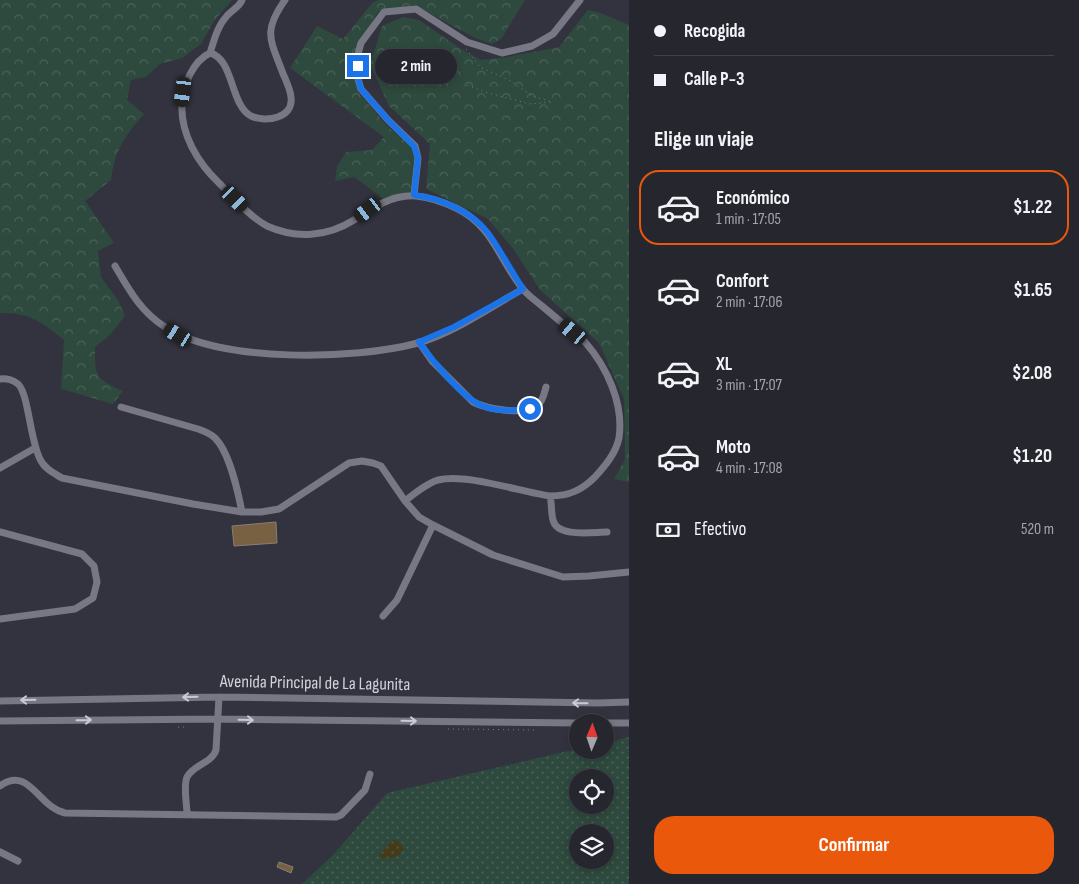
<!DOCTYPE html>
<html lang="es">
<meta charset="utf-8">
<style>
:root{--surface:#26262e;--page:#2e2e36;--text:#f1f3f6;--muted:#a4a5aa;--line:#42434a;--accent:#ea580c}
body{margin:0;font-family:"Sofia Sans Condensed",sans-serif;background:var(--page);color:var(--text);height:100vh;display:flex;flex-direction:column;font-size:19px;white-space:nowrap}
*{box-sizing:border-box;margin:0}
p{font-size:16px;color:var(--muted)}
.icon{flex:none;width:28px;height:28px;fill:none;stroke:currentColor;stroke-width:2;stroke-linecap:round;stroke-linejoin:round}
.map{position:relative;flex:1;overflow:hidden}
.sheet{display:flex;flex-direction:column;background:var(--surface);width:450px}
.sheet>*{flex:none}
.banner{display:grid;align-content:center;height:110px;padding:0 25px;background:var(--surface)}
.needle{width:32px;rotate:2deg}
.controls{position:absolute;left:569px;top:714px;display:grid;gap:10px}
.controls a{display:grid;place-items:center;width:45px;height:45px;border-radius:50%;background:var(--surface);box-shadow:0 2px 8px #0003,0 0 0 1px var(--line);font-size:25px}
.end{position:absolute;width:22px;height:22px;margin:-11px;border:6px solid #1a73e8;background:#fff;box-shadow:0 0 0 2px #fff}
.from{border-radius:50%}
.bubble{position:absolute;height:35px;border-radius:18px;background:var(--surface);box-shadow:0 2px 8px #0003,0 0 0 1px var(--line);font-size:16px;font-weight:700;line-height:35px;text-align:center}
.car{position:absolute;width:15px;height:30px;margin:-15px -8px;border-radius:6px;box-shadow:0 0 4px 1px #0007;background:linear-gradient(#222 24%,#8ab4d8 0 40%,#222 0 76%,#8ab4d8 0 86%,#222 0)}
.banner b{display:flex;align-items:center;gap:18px;height:48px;font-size:19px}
.banner b+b{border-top:1px solid var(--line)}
.banner i{width:12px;height:12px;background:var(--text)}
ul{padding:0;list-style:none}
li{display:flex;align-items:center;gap:15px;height:75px;margin:0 10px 8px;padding:0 15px;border:2px solid transparent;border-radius:20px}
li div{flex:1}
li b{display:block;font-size:19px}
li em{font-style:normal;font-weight:700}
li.current{border-color:var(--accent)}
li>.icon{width:45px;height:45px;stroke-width:1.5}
h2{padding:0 25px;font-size:22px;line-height:60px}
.pay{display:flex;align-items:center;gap:12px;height:55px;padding:0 25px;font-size:19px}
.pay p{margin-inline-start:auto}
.cta{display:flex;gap:10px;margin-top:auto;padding:10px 25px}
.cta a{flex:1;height:58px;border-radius:20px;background:var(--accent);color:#fff;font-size:20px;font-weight:700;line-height:58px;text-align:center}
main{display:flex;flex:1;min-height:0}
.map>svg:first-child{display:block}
.grass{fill:url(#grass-dots);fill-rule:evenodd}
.forest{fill:url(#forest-crowns)}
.sand{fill:url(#sand-dots)}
.building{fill:#776142;stroke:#877f74}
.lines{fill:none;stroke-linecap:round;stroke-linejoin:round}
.path{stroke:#7a7b85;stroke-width:1;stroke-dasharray:1 4;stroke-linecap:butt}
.minor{stroke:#787885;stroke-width:7}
.oneway{stroke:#c9cad2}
.route{stroke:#1a73e8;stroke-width:6}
.labels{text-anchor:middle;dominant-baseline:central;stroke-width:4;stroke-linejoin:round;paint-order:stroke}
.street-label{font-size:18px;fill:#d2d3da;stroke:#32333e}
</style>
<main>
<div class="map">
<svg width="629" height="884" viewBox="0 0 629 884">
<defs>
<pattern id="grass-dots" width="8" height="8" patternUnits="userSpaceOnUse" patternTransform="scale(1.25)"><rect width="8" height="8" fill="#2e493d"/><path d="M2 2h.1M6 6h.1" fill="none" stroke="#4b6258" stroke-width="1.8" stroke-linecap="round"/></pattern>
<pattern id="forest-crowns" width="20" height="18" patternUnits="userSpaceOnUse" patternTransform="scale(1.25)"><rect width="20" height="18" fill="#2e493d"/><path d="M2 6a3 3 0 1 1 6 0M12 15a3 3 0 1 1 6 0" fill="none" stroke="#4b6258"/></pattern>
<pattern id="sand-dots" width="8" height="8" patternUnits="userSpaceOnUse" patternTransform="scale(1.25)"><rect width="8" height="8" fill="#443b1b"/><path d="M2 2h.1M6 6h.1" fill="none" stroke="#5e563c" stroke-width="1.8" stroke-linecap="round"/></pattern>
</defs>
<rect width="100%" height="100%" fill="#32333e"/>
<path class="grass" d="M 629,737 L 629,884 L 302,884 L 334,854 L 387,793 L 577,749 L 605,750 L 605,743 ZM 578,778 L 605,778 L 605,805 L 578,805 ZM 578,832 L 605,832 L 605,860 L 578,860 Z"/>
<path class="forest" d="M 0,0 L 232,0 L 214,21 L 201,44 L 182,58 L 160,64 L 146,77 L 131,80 L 127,100 L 144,114 C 125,135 114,152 111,180 L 85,201 L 114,243 L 98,251 L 101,277 L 118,300 L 125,316 L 110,335 L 95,347 C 95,377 95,378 123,391 L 113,404 L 61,389 L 64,340 C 40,321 31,313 0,313 Z
M 379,0 L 525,0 L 501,39 L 492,44 L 475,38 L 415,5 L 379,11 L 358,45 L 358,92 L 387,126 L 416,150 L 413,197 L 385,200 L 354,177 L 335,181 L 337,166 L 346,152 L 372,150 L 384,137 L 290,68 L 317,26 L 343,39 L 373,2 Z
M 588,10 L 601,13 L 629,25 L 629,482 L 614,479 L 625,459 L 624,399 L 599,343 L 540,290 L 514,250 L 488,219 L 426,189 L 430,144 L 389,106 L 370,65 L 382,26 L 403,17 L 419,20 L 461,49 L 481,60 L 507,57 L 559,47 Z"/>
<path class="sand" d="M 393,840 C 399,840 401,844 404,849 C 400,857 389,860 381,858 L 380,854 C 381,853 392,841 393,840 Z"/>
<path class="building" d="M 276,522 L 277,543 L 234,546 L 232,526 Z
M 279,862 L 293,867 L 291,873 L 277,867 Z"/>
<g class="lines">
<path class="path" d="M 466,49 L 480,67 L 509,80 L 532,96 L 552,102 L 530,104 L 488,93 L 467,85
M 178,727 L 187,727
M 448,729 L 537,730"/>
<path class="minor" d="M 210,53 C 193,61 183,85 182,103 C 180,134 198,163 219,183 C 234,198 249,216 267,226 C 296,239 327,237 354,220 C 372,208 393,194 416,196 C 430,197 443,202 456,208 C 492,225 499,259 522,288 C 527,295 535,300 542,306 C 556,318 571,330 585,342 C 607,367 624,404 619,438 C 616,453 605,466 595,477 C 582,490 569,496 550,496 C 521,492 466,473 438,480 C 426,484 415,493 405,501
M 210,53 C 234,59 230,105 251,116 C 266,123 294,118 291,97 C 290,88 285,79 282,71 C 270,39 263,31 285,0
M 210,53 C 214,41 217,27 226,17 C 231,10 239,8 242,0
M 414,195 L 418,158 L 415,146 L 388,120 L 361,89 L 358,79 L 358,54 L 361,43 L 384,12 L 416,9 L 467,42 L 502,53 L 532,46 L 553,34 L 580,0
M 115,266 C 129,290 141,312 165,327 C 221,363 354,360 418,343 C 454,333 490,307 523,289
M 419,342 L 432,361 L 473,402 C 487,409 524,416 538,405 C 543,401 544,394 546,387
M 0,379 C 6,378 14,380 18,384 C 29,394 30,443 41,461 C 46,470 54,473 62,478 L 193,504 L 242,512 L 261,512 L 279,509 L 349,463 L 362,461 L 373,463 L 381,466 L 405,501 L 419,517 L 433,525 L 493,555 L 563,577 L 589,576 L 629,572
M 121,407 L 198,429 C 204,431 210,433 215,438 C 230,453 238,492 242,512
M 0,468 L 35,448
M 550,496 C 552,504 551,513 553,520 C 557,538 593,532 607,532
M 0,532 L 82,554 L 94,566 L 97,582 L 93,598 L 75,609 L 0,619
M 383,616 L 397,600 L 433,525
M 0,701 L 219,697 L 598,703 L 629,702
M 0,721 L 218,719 L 578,723
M 605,723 L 629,723
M 0,786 C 29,765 38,807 65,813 L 336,817 L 341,815 L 365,790 L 370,774
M 187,814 C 187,804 183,787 187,777 C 193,765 212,763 216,750 L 219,697
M 0,852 L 18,861"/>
</g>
<defs><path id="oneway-shaft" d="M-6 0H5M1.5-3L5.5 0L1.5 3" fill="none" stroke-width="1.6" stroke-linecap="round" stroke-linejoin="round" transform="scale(1.25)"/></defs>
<g class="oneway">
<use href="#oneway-shaft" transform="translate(190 697) rotate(179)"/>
<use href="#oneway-shaft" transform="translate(28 700) rotate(179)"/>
<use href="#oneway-shaft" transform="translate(580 703) rotate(-179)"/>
<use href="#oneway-shaft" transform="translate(84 720) rotate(-1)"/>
<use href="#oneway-shaft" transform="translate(246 720) rotate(1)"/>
<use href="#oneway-shaft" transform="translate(409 721) rotate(1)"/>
</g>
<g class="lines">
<path class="route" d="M 358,66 L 358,79 L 361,89 L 388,120 L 414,146 L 418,158 L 414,195 C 442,199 471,211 488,233 C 501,251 511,271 523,289 L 454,327 L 419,342 C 431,359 464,400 483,406 C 497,412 514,411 530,409"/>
</g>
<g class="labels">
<g class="street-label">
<text transform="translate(315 683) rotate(1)">Avenida Principal de La Lagunita</text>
</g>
</g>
</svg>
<div class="controls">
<a><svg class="needle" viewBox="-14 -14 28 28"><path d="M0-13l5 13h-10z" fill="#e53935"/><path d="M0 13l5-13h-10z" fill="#a4a5aa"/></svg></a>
<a><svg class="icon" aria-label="locate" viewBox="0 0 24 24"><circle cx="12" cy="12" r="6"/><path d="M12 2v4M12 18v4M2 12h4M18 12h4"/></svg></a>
<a><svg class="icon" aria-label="layers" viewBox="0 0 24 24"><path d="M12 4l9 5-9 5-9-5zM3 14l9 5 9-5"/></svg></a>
</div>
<i class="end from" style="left:530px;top:409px"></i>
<i class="end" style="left:358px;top:66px"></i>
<div class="bubble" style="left:375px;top:49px;width:82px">2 min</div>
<i class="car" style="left:183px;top:92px;rotate:187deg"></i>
<i class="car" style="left:235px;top:199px;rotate:135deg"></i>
<i class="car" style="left:368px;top:210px;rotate:233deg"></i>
<i class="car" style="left:573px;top:332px;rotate:310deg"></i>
<i class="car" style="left:178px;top:335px;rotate:301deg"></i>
</div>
<section class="sheet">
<div class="banner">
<b><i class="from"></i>Recogida</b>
<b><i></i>Calle P-3</b>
</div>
<h2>Elige un viaje</h2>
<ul>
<li class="current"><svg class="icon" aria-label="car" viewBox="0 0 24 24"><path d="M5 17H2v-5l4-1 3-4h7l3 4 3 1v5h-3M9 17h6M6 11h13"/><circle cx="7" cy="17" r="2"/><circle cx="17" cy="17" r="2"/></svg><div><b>Económico</b><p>1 min · 17:05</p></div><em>$1.22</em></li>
<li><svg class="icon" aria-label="car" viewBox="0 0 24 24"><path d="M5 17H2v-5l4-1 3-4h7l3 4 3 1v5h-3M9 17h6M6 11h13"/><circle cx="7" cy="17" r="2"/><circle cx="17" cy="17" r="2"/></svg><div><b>Confort</b><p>2 min · 17:06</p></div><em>$1.65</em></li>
<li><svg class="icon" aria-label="car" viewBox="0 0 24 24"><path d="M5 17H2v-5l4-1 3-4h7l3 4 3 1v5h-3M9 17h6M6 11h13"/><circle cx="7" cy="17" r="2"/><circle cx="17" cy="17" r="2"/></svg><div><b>XL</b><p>3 min · 17:07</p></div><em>$2.08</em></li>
<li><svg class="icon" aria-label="car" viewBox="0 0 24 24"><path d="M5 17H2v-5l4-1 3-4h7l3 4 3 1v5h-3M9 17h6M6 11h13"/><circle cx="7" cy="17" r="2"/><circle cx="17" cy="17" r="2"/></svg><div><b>Moto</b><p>4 min · 17:08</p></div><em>$1.20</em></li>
</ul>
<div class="pay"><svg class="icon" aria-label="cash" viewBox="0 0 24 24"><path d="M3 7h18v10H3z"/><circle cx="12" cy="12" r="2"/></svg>Efectivo<p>520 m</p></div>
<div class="cta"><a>Confirmar</a></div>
</section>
</main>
